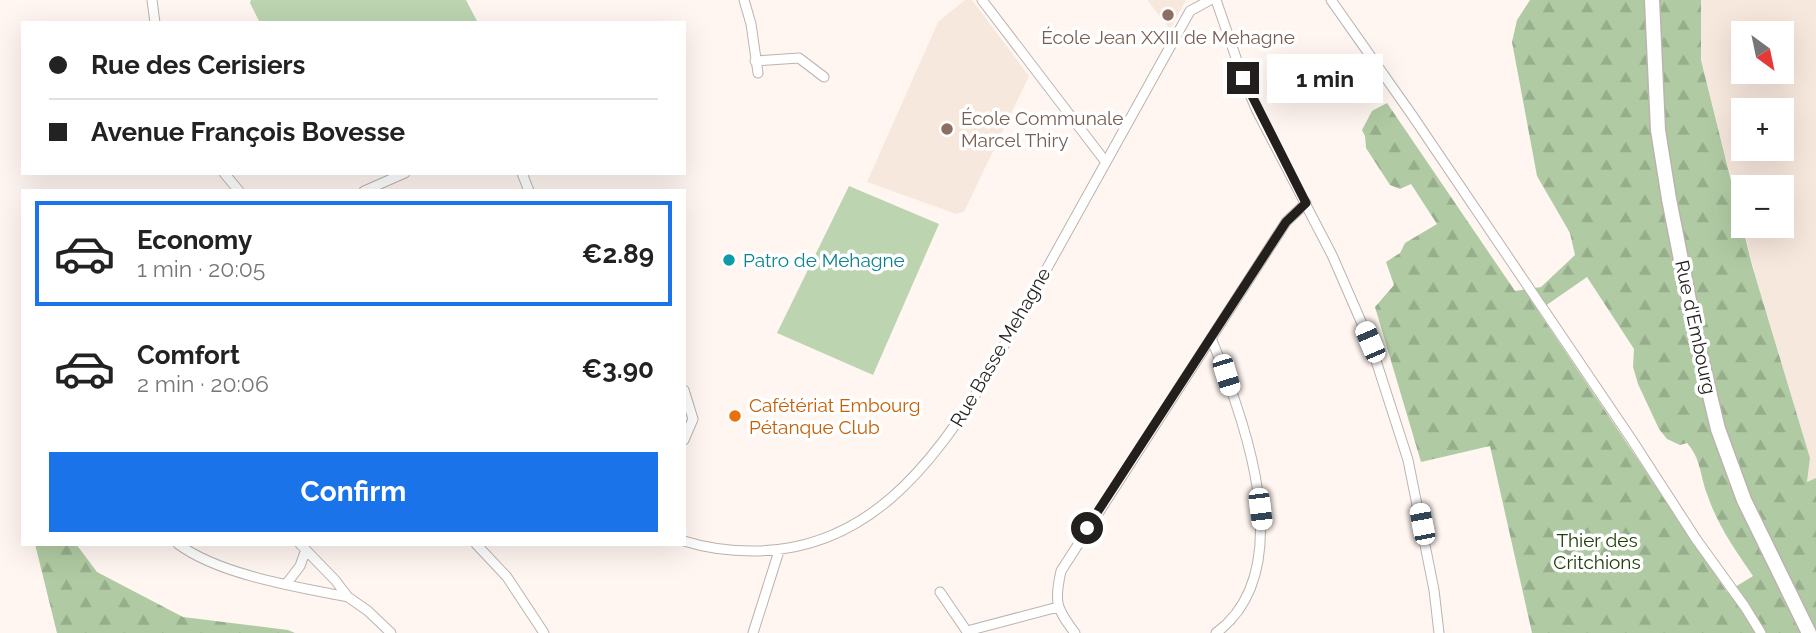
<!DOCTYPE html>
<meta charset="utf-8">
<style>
:root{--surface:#fff;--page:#f6f6f6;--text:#222;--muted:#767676;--line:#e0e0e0;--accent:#1a73e8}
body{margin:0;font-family:Raleway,sans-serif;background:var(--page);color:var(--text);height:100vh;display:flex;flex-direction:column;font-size:26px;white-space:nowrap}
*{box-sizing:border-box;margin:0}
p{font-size:23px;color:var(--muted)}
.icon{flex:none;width:38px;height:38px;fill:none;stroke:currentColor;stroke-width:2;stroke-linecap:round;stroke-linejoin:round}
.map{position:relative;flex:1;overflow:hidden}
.sheet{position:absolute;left:21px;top:189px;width:665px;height:357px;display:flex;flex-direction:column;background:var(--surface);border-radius:0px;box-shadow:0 7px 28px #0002}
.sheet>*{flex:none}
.banner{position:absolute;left:21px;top:21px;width:665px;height:154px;border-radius:0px;box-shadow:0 7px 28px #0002;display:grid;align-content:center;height:154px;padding:0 28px;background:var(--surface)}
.needle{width:46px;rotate:147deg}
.buttons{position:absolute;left:1731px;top:21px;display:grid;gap:14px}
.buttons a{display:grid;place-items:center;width:63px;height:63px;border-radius:0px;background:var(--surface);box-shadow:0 7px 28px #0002;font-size:35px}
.end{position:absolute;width:32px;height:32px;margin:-16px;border:9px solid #221f1d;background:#fff;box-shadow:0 0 0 4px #fff}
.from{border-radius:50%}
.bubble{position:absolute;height:49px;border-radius:0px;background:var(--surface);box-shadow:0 7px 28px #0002;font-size:23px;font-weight:700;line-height:49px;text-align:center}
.car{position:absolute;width:21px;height:42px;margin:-21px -10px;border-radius:9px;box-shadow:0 0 5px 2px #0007;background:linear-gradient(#fff 24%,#345 0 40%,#fff 0 76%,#345 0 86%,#fff 0)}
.banner b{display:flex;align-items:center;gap:24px;height:66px;font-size:26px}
.banner b+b{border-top:2px solid var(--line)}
.banner i{width:18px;height:18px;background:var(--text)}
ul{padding:12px 0 0;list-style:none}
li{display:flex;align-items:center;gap:21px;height:105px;margin:0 14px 10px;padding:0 14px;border:4px solid transparent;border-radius:0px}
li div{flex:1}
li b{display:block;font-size:26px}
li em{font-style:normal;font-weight:700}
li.selected{border-color:var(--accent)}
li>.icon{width:63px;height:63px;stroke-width:1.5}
.cta{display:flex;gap:14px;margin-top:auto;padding:14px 28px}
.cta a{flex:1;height:80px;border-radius:0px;background:var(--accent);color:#fff;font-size:28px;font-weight:700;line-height:80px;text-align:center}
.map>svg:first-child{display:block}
.built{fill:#f7e8dd;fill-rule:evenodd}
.green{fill:#bcd4b0}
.forest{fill:url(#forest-firs);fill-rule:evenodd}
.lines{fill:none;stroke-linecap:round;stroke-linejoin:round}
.street-casing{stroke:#bbb3ae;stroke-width:11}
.primary-casing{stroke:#bbb3ae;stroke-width:17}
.street{stroke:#fff;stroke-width:9}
.primary{stroke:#fff;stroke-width:14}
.route{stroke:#221f1d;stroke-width:9}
.education-dot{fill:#8d6e63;stroke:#fff;stroke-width:2.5}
.culture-dot{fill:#0f9aa8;stroke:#fff;stroke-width:2.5}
.food-dot{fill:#e8710a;stroke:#fff;stroke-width:2.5}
.labels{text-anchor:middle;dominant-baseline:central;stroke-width:7;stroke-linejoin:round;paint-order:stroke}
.education-label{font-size:19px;fill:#785e54;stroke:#fff}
.culture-label{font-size:19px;fill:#0d838f;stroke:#fff;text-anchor:start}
.street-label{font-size:19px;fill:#221f1d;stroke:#fff}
.food-label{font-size:19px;fill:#c56008;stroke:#fff;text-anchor:start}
.park-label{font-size:19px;fill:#1f4006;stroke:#fff}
</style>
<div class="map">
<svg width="1816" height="633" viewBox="0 0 1816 633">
<defs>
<pattern id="forest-firs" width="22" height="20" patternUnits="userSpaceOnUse" patternTransform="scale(1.75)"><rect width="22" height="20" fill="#b0cba3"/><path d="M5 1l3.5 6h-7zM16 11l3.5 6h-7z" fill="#97ae8c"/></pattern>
</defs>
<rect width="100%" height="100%" fill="#fff6f1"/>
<path class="built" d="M 965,0 L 972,0 L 1029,76 L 964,212 L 956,214 L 867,182 L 938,22 Z
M 1147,0 L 1186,0 L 1170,29 Z
M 1701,0 L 1816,0 L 1816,510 L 1807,483 L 1810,458 L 1754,270 L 1701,60 ZM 1743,33 L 1782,33 L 1782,72 L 1743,72 ZM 1743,110 L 1782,110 L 1782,149 L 1743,149 ZM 1743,187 L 1782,187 L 1782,226 L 1743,226 Z"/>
<path class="green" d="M 251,0 L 466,0 L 478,23 L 260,23 L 250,3 Z
M 849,186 L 939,224 L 873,375 L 777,333 Z"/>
<path class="forest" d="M 1530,0 L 1701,0 L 1701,60 L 1752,265 L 1810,458 L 1807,482 L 1816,478 L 1816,633 L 1532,633 L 1490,446 L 1421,462 L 1375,307 L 1394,285 L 1386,262 L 1400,253 L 1405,243 L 1437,224 L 1411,184 L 1400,189 L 1390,185 L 1366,148 L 1365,136 L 1362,130 L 1372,111 L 1387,103 L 1515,291 L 1541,287 L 1575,255 L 1570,233 L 1537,176 L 1512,42 L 1517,20 ZM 1587,277 L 1634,349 L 1633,367 L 1638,384 L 1659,429 L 1667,439 L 1680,445 L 1687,443 C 1701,459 1700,475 1707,494 C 1717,524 1735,550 1753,576 L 1727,592 L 1538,311 Z
M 35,544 L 76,544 L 97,572 L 183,617 L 288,630 L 295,633 L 57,633 Z"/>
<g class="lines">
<g class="street-casing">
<path id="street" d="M 152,0 L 155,23
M 744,0 L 751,24 L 758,73
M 982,0 L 1105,161
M 1216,0 L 1243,78 L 1257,111 L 1332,255 L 1370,342 L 1408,460 L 1434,590 L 1439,633
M 1331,0 L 1412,115 L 1632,440 L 1696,539 L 1745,607 L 1761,633
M 755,61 L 799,58 L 824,77
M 224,173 L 239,191
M 522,173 L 529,191
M 364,191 L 405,173
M 1211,338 C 1244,417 1301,570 1216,633
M 684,390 L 693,419 L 684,440
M 684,541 C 706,548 730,551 753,551 C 867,551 931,466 986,378 L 1190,11 L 1210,0
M 178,544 C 220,575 297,587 348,597
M 300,544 L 335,580 L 348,597 L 368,611 L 391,633
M 476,544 L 507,577 L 544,633
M 287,583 L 300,566 L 305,552
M 940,592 L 968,633
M 967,631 L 1058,607
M 753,633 L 779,551
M 1075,633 C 1056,608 1054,602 1061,571 L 1286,222 L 1306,203"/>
</g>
<g class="primary-casing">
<path id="primary" d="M 1652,0 L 1658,130 L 1669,199 L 1697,341 L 1718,429 L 1744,500 L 1809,633"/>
</g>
<use href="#street" class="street"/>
<use href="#primary" class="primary"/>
</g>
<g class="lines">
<path class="route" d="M 1087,528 L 1286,222 L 1306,203 L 1243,78"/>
</g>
<g class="education-dot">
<circle cx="1168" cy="15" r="7"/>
<circle cx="947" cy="129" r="7"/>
</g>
<circle class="culture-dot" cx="729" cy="260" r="7"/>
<circle class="food-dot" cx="735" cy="416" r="7"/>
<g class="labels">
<g class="education-label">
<text x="1168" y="37">École Jean XXIII de Mehagne</text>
<text x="961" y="118" text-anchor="start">École Communale<tspan x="961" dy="22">Marcel Thiry</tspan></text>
</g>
<g class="culture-label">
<text x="743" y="260">Patro de Mehagne</text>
</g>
<g class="street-label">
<text transform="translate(1696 327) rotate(78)">Rue d'Embourg</text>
<text transform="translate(1000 347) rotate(-60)">Rue Basse Mehagne</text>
</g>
<g class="food-label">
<text x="749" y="405">Cafétériat Embourg<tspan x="749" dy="22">Pétanque Club</tspan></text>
</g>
<g class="park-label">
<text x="1597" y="540">Thier des<tspan x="1597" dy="22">Critchions</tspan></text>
</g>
</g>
</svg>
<div class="buttons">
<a><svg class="needle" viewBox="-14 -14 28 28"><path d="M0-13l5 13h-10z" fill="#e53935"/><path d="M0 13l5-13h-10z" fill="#767676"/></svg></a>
<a>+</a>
<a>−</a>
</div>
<i class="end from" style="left:1087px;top:528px"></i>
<i class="end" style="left:1243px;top:78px"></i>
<div class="bubble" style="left:1267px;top:54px;width:116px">1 min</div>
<i class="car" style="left:1370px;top:342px;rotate:337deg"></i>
<i class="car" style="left:1226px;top:375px;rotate:163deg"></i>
<i class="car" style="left:1260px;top:509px;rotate:173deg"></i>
<i class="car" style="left:1422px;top:524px;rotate:349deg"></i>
<div class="banner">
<b><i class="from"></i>Rue des Cerisiers</b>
<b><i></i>Avenue François Bovesse</b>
</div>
<section class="sheet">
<ul>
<li class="selected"><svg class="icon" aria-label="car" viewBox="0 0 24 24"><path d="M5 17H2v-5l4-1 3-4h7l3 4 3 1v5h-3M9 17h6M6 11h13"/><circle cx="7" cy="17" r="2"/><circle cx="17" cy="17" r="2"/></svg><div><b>Economy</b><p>1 min · 20:05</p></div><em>€2.89</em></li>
<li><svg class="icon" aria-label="car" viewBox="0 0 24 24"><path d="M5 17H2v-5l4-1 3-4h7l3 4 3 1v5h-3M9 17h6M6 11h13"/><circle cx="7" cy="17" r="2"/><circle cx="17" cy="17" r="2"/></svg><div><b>Comfort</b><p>2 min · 20:06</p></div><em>€3.90</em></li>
</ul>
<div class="cta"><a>Confirm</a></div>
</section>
</div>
